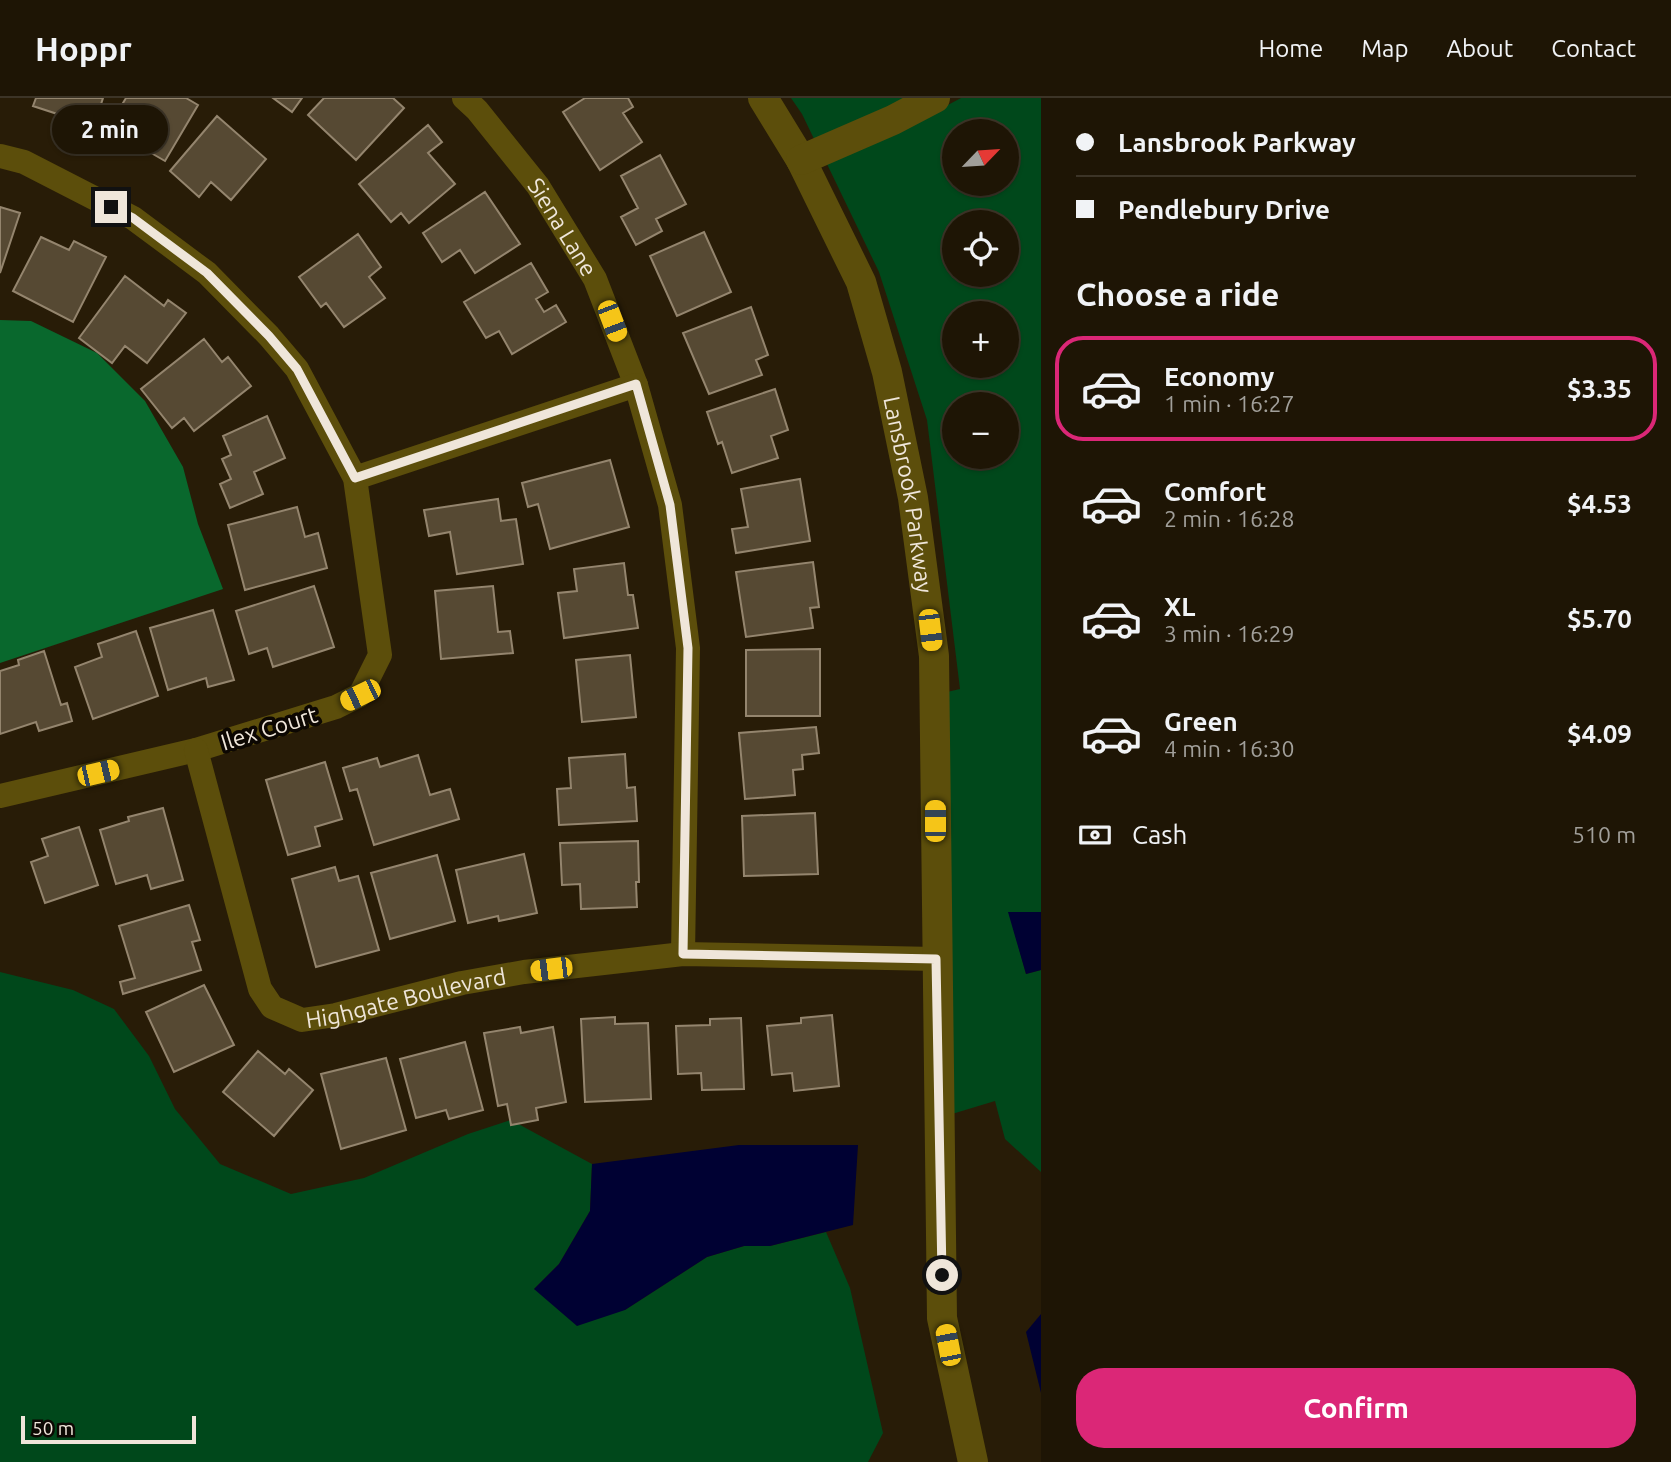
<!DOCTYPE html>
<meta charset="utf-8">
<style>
:root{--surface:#1e1505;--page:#2b2213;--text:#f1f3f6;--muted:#a19f9a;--line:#3c3427;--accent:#db2777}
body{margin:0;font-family:Ubuntu,sans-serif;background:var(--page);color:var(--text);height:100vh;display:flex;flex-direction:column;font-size:26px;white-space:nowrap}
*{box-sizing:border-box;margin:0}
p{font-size:23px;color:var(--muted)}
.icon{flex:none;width:38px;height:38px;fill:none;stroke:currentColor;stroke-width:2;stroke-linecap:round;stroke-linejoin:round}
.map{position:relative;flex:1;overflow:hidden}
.details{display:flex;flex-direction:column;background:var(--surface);width:630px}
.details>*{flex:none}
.guide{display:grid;align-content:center;height:154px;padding:0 35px;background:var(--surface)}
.needle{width:46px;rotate:65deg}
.controls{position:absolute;left:942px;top:21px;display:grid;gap:14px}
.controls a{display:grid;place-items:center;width:77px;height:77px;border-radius:50%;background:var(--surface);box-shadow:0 2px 5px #0004,0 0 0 2px var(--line);font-size:35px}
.scale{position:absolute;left:21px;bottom:18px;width:175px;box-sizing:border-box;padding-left:7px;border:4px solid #efe6da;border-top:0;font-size:19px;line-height:24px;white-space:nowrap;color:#efe6da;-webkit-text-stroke:5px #0c0702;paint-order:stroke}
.end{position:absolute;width:32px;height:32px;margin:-16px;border:9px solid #efe6da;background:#111;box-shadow:0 0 0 4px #111}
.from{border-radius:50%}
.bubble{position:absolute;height:49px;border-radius:24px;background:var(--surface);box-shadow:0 2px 5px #0004,0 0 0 2px var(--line);font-size:23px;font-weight:600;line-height:49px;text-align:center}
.car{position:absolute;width:21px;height:42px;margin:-21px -10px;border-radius:9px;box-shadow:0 0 5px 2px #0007;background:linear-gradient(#f5c518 24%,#345 0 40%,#f5c518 0 76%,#345 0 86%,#f5c518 0)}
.guide b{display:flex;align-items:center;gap:24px;height:66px;font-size:26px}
.guide b+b{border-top:2px solid var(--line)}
.guide i{width:18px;height:18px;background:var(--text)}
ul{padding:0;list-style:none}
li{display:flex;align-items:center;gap:21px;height:105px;margin:0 14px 10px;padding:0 21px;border:4px solid transparent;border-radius:28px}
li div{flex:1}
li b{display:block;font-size:26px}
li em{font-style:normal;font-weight:600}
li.active{border-color:var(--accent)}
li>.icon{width:63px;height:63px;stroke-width:1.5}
h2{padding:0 35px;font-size:32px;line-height:84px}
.pay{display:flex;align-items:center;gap:18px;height:77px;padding:0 35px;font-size:26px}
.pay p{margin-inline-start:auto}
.primary-button{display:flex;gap:14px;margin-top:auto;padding:14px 35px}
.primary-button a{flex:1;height:80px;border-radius:28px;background:var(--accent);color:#fff;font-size:28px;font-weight:600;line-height:80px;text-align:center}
header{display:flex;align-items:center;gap:42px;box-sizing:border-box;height:98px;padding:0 35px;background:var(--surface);border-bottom:2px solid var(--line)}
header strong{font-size:33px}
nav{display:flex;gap:38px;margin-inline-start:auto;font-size:24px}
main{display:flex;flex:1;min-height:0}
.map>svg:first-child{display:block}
.green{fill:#00481b;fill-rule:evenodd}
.forest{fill:#09682d}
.water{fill:#000133}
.building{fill:#564933;stroke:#94856e;stroke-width:2}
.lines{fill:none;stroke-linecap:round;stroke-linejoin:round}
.minor{stroke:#5c4e0b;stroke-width:24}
.tertiary{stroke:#5c4e0b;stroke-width:30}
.route{stroke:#efe6da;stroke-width:9}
.labels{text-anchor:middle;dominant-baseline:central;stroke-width:7;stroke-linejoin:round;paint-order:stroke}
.street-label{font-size:23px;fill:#efe6da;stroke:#0c0702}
</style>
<header>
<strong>Hoppr</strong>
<nav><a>Home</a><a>Map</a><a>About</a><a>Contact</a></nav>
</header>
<main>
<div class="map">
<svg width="1041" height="1364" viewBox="0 0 1041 1364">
<rect width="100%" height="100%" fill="#281c07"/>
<path class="green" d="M 791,0 L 909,0 L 815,43 L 802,16 Z
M 961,0 L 1041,0 L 1041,814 L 1009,814 L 1026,876 L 1041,872 L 1041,1074 L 1005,1041 L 995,1003 L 952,1016 L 947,594 L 960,591 L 927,322 L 879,174 L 826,64 L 899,33 ZM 954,33 L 1006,33 L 1006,86 L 954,86 ZM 954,124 L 1006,124 L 1006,177 L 954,177 ZM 954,215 L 1006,215 L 1006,268 L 954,268 ZM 954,306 L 1006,306 L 1006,359 L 954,359 Z
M 0,874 L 73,892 L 114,911 L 149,958 L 175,1011 L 220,1066 L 291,1096 L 364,1080 L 468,1036 L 511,1022 L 592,1066 L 590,1113 L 559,1166 L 534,1191 L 625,1212 L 707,1159 L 744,1148 L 770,1148 L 826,1134 L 850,1190 L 883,1335 L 868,1364 L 0,1364 Z"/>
<path class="forest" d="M 0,222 L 31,223 L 97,255 L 145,303 L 183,369 L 198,426 L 223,491 L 0,565 Z"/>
<path class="water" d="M 1008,814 L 1041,814 L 1041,872 L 1026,876 Z
M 739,1047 L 858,1047 L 853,1127 L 770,1148 L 744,1148 L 707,1159 L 625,1212 L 577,1228 L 534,1191 L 559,1166 L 590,1113 L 592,1066 Z
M 1041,1216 L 1041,1295 L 1026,1234 Z"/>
<path class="building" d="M 36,0 L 103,0 L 94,28 L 33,8 Z
M 126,0 L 186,0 L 198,7 L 165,63 L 108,30 Z
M 273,0 L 302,0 L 292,14 Z
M 324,0 L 393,0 L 404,10 L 356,62 L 308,17 Z
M 585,0 L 628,0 L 633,9 L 623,15 L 642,44 L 600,72 L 563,14 Z
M 217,18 L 266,61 L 231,102 L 211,84 L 199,99 L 170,73 Z
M 428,27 L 442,44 L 428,55 L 455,86 L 409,125 L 401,115 L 391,124 L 359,86 Z
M 660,57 L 686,106 L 656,121 L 662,133 L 636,147 L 621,119 L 638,110 L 621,78 Z
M 485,94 L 520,146 L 475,175 L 460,152 L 442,164 L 423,135 Z
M 0,109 L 20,115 L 0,175 Z
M 704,134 L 731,194 L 677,218 L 650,158 Z
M 358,136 L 381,169 L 369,179 L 385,200 L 344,229 L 326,205 L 321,209 L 299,179 Z
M 41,139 L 69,152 L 74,143 L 106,159 L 73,224 L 13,193 Z
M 531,165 L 548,194 L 536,201 L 544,214 L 556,207 L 566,224 L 512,256 L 499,233 L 486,240 L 464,204 Z
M 125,178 L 164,208 L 168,202 L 186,215 L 147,265 L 125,248 L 112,265 L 79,240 Z
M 751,209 L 768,257 L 756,262 L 762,277 L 709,296 L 683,235 Z
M 204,241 L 222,264 L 228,259 L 251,288 L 194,333 L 184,320 L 172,330 L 141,291 Z
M 775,291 L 788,332 L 771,338 L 778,360 L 732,375 L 722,344 L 718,346 L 707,314 Z
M 267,318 L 285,360 L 254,374 L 263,396 L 230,410 L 220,386 L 231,381 L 222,361 L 231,357 L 223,338 Z
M 610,362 L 629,429 L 550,451 L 538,406 L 528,409 L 522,385 Z
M 800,381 L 810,443 L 736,455 L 732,431 L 748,429 L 741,391 Z
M 498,401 L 501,423 L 516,421 L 523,466 L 457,476 L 450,434 L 429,438 L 424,412 Z
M 297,409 L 305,439 L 318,435 L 327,470 L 245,492 L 228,427 Z
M 813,464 L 819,509 L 810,510 L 813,530 L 746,539 L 736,474 Z
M 624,465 L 628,497 L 633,497 L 638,530 L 564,540 L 558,495 L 577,493 L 574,471 Z
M 314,488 L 334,549 L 273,569 L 267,550 L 249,556 L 236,513 Z
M 493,488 L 498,534 L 510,533 L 513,555 L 441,561 L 435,493 Z
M 213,512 L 234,582 L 208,589 L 206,580 L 168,592 L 150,530 Z
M 136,533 L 158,598 L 93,621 L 75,569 L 102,559 L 98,546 Z
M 820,551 L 820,618 L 746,618 L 746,552 Z
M 44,553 L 61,607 L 67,605 L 72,623 L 39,633 L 36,624 L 0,636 L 0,573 L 19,567 L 18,562 Z
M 630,557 L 636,619 L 582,624 L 576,562 Z
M 816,629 L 819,655 L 802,657 L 803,671 L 793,672 L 795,697 L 745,701 L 739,635 Z
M 625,656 L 627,690 L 635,689 L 637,723 L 559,727 L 557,691 L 571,690 L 569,660 Z
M 418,657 L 430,697 L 450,691 L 459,721 L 374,747 L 357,691 L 350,693 L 343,670 L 377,660 L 380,669 Z
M 325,664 L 342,721 L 315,729 L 320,748 L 288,757 L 266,682 Z
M 163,710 L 183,782 L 151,791 L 147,777 L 116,786 L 100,732 L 129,723 L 128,719 Z
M 815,715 L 818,776 L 744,778 L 742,718 Z
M 79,729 L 98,787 L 45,805 L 31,764 L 48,758 L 42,741 Z
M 638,743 L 639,784 L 636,784 L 637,809 L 581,811 L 580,786 L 562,787 L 560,745 Z
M 524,756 L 537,815 L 499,823 L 498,818 L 468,825 L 456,772 Z
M 437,757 L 455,823 L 390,841 L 371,775 Z
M 335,769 L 339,783 L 358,778 L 379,852 L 316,869 L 292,781 Z
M 189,807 L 200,842 L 192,844 L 201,872 L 123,896 L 120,884 L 135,880 L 119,828 Z
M 204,887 L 234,947 L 174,974 L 146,914 Z
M 832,917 L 839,988 L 794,993 L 792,975 L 772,977 L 767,928 L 801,925 L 801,920 Z
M 615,919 L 615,926 L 648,925 L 651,1001 L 585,1004 L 581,921 Z
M 741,920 L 744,991 L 702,992 L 701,975 L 678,976 L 676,928 L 710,927 L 710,921 Z
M 520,929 L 521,935 L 553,929 L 566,1004 L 536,1010 L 538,1022 L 511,1027 L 507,1006 L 498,1008 L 484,935 Z
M 465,944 L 483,1012 L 449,1021 L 446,1012 L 416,1020 L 400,961 Z
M 258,953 L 285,976 L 289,971 L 313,992 L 274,1038 L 223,994 Z
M 386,960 L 406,1032 L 341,1051 L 321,976 Z"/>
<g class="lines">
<g class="minor">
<path id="s1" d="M 464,0 L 477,12 L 538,88 L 595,181 L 636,287 L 670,407 L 688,550 L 683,856"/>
<path d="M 0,58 L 24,64 L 133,120 L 207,175 L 269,238 L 297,271 L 355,380 L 380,557 L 360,597 L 336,609 L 196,652 L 0,698"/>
<path d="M 355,380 L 636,287"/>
<path id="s2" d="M 196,652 L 260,891 L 272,909 L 302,922 L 336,917 L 462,885 L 524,874 L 683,856 L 936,861"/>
</g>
<g class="tertiary">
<path id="s3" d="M 763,0 L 801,62 L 861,184 L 887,274 L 913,400 L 934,558 L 942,1220 L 973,1364"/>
<path d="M 801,62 L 893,22 L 935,0"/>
</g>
</g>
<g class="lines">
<path class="route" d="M 111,109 L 133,120 L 207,175 L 269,238 L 297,271 L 355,380 L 636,286 L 670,407 L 688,550 L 683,856 L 936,861 L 942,1177"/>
</g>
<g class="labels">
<g class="street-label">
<text stroke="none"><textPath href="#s1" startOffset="163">Siena Lane</textPath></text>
<text stroke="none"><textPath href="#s3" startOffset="427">Lansbrook Parkway</textPath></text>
<text transform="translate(269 630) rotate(-17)">Ilex Court</text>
<text stroke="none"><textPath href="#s2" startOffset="408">Highgate Boulevard</textPath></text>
</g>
</g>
</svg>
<div class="controls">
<a><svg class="needle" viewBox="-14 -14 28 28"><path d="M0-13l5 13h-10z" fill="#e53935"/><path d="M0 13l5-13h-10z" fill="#a19f9a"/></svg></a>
<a><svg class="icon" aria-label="locate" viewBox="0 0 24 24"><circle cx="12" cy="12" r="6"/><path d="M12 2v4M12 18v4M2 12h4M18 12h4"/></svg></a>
<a>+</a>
<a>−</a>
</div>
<div class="scale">50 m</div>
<i class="end from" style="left:942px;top:1177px"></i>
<i class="end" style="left:111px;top:109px"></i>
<div class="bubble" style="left:52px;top:7px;width:116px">2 min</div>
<i class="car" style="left:612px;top:223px;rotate:159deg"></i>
<i class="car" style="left:930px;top:532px;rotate:173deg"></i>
<i class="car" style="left:360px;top:597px;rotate:244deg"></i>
<i class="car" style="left:98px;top:675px;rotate:77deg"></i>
<i class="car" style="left:935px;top:723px;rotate:0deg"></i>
<i class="car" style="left:551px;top:871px;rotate:263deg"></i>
<i class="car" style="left:948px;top:1247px;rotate:349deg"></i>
</div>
<section class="details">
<div class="guide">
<b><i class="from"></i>Lansbrook Parkway</b>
<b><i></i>Pendlebury Drive</b>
</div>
<h2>Choose a ride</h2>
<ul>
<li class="active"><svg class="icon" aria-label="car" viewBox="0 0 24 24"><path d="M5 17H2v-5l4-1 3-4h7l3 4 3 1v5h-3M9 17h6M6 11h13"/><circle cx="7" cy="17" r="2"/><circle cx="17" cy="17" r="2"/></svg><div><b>Economy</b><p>1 min · 16:27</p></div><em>$3.35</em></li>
<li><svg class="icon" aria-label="car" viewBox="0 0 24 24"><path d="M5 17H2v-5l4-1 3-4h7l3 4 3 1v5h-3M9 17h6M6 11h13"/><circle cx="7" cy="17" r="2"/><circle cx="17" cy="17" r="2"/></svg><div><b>Comfort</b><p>2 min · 16:28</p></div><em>$4.53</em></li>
<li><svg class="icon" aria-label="car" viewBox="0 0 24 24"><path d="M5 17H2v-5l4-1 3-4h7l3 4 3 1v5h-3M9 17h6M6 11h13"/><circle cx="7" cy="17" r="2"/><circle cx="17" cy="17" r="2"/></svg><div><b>XL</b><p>3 min · 16:29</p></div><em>$5.70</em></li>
<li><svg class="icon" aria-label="car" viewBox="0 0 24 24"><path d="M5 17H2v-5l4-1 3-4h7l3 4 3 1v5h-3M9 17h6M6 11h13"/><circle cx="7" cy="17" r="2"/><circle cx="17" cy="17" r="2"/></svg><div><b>Green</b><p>4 min · 16:30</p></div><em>$4.09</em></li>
</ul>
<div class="pay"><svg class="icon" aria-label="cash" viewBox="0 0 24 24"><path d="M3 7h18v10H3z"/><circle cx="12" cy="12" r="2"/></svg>Cash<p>510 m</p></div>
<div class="primary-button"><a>Confirm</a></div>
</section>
</main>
